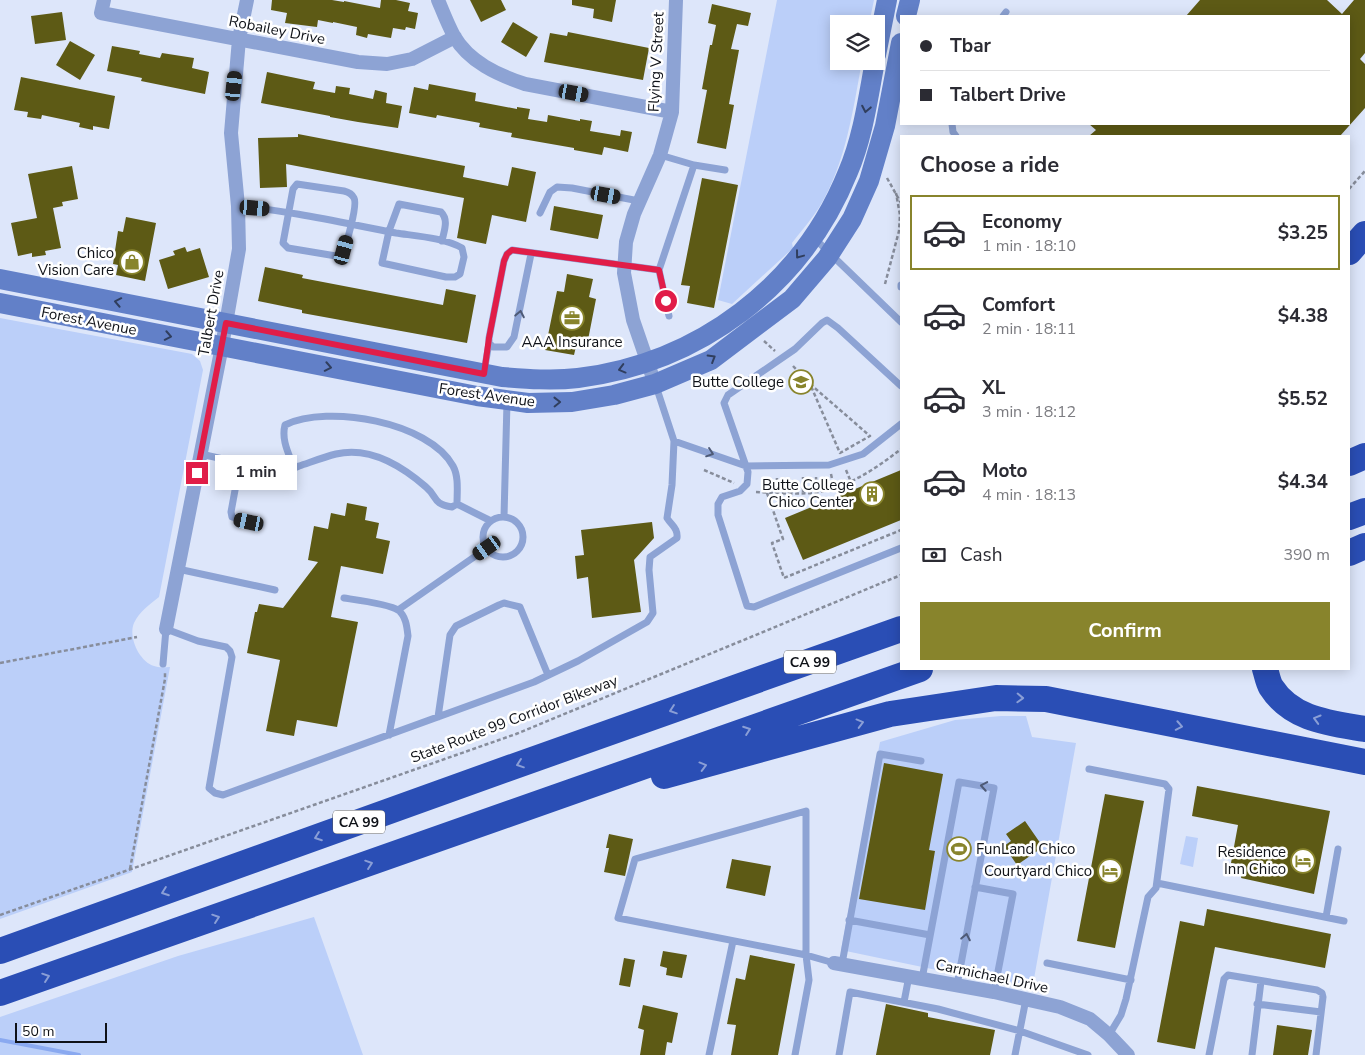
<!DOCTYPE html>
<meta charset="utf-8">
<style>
:root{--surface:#fff;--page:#f2f2f3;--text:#2b2b33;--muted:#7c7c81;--line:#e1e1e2;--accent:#88842c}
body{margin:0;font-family:"Nunito Sans",sans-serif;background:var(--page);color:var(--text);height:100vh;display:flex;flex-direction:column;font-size:19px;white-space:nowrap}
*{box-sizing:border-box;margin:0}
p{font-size:16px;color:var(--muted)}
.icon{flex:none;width:28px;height:28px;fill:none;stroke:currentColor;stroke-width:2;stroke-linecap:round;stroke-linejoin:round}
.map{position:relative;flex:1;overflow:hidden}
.drawer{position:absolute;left:900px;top:135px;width:450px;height:535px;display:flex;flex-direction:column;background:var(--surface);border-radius:0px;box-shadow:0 2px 12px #0003}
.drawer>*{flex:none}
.hud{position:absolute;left:900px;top:15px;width:450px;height:110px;border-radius:0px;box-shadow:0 2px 12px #0003;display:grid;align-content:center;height:110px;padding:0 20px;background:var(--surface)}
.tools{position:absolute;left:830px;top:15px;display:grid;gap:10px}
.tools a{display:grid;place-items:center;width:55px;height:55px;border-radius:0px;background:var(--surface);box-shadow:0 2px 12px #0003;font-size:25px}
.scale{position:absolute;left:15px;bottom:12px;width:92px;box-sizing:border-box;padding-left:5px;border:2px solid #0f1218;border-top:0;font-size:14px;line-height:18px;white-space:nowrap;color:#0f1218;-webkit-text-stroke:4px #fff;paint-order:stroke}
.end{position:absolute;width:22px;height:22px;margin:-11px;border:6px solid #e11d48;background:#fff;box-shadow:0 0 0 2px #fff}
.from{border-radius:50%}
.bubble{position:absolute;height:35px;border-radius:0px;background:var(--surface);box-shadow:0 2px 12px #0003;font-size:16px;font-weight:700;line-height:35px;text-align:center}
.car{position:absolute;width:15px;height:30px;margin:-15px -8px;border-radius:6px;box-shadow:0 0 4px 1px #0007;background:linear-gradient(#222 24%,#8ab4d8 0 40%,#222 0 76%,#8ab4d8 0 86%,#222 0)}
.hud b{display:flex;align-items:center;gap:18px;height:48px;font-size:19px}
.hud b+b{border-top:1px solid var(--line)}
.hud i{width:12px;height:12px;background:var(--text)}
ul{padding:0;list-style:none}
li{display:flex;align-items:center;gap:15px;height:75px;margin:0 10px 8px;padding:0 10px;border:2px solid transparent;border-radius:0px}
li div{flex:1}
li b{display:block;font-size:19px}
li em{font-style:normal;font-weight:700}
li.active{border-color:var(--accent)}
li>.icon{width:45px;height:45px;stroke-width:1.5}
h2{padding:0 20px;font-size:22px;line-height:60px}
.pay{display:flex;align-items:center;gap:12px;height:55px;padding:0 20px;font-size:19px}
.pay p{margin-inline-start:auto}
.cta{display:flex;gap:10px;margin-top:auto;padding:10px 20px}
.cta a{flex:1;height:58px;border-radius:0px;background:var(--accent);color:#fff;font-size:20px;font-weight:700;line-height:58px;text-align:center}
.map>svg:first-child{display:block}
.green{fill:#bbcff9}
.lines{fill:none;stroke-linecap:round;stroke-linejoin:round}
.stream{stroke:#8aa9f0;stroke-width:4}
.building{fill:#5d5a15}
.path{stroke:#878d9b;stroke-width:2.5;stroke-dasharray:4 2.5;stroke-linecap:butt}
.lane{stroke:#8da3d4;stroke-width:7}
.street{stroke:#8da3d4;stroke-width:14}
.secondary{stroke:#6280c8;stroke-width:20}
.highway{stroke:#2a4eb5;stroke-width:26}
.oneway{stroke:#303e5e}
.oneway2{stroke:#4e5a76}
.oneway3{stroke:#8a9ed6}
.route{stroke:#e11d48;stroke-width:6}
.labels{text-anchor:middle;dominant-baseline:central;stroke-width:5;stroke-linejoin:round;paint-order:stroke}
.shield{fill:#fff;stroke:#57595d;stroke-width:1}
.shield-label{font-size:14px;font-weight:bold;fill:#0f1218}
.street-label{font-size:15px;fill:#0f1218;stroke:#fff}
.poi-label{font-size:15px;fill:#0f1218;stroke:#fff;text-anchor:end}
</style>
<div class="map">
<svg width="1365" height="1055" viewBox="0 0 1365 1055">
<rect width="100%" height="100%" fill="#dde6fa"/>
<path class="green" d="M 777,0 L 874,0 L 869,24 L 839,24 L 839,61 L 862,61 C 853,110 846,162 820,206 C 812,219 801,231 792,243 L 793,248 L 732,304 L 718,300 Z
M 0,318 L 192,354 L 200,361 L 203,370 L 159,597 C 150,604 139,612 134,623 C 128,637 139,661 154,666 C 159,668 165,667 170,667 L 132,872 L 0,919 Z
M 1001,716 L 1026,716 L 1032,737 L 1076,743 L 1032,990 L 841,950 L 880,742 L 955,720 Z
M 1186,836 L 1198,838 L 1193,867 L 1180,864 Z
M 314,917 L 363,1055 L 0,1055 L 0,1017 L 178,956 Z"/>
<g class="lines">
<path class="stream" d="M 0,1040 L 79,1055"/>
</g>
<path class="building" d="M 272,0 L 332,0 L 344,2 L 344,1 L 380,8 L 381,0 L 396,0 L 410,3 L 408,11 L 418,13 L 415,29 L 406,27 L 405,30 L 393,28 L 391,38 L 368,34 L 367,38 L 356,35 L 357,27 L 333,22 L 333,23 L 318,20 L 317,27 L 285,23 L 287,13 L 271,10 Z
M 470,0 L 501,0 L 506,10 L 481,22 Z
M 572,0 L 616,0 L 612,22 L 593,18 L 594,9 L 572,5 Z
M 1200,0 L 1327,0 L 1342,14 L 1354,0 L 1365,0 L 1365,53 L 1360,59 L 1365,64 L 1365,108 L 1340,136 L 1089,136 L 1096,130 L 1089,124 L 1349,124 L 1349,16 L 1186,16 Z
M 712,4 L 751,13 L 748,26 L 737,24 L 731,49 L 739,50 L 729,104 L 734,105 L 726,149 L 697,143 L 707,90 L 702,89 L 710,45 L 712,45 L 716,25 L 708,23 Z
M 62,12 L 66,40 L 35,44 L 31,16 Z
M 513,22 L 538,37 L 526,57 L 501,42 Z
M 568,32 L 649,48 L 643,80 L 544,62 L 550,33 L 567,36 Z
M 70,41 L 95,55 L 80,80 L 56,65 Z
M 112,46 L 140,51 L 139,54 L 160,58 L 162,53 L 194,58 L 192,68 L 209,72 L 205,94 L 141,81 L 142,78 L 107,71 Z
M 267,72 L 315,82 L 313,89 L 335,93 L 336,86 L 350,88 L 349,94 L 373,99 L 375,90 L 387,93 L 386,103 L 402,106 L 398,128 L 358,122 L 330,117 L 330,116 L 261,103 Z
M 21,77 L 115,96 L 109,129 L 93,126 L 93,130 L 79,127 L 80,123 L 42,115 L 41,119 L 27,117 L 28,112 L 14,110 Z
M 429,84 L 476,93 L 475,101 L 517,109 L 517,107 L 530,109 L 528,119 L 547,122 L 548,115 L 580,121 L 580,119 L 592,121 L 590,131 L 620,136 L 621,130 L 632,132 L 628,152 L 604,147 L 602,155 L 574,150 L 574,148 L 511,137 L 512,133 L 479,127 L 480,123 L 437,115 L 436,118 L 409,113 L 414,87 L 428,90 Z
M 298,134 L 465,166 L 463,177 L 508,186 L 512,167 L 536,172 L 526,222 L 492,215 L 486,244 L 457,238 L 464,198 L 286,164 L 287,187 L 260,188 L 258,138 L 298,137 Z
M 72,166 L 78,199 L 62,202 L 63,206 L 53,208 L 61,248 L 45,251 L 46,255 L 32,257 L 32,253 L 18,256 L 11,223 L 37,218 L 28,174 Z
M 702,178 L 738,185 L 714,308 L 687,303 L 690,286 L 681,285 Z
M 554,206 L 603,215 L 598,239 L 550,230 Z
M 126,217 L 156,223 L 145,281 L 116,275 L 118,265 L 113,264 L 118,231 L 123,232 Z
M 185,247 L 187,252 L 200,248 L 209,277 L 168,289 L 159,260 L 175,255 L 173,251 Z
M 265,267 L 303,275 L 302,278 L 443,305 L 446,289 L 476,295 L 467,343 L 302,313 L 302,310 L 258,301 Z
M 567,274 L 593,279 L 589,297 L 596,299 L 588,340 L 578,338 L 574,355 L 545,350 L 557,291 L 564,292 Z
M 901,470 L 901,520 L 803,560 L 785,518 Z
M 347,503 L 367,507 L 365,520 L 379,523 L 376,538 L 390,541 L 383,574 L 341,566 L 331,617 L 358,622 L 337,727 L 297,720 L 294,736 L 266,731 L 280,660 L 247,653 L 255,612 L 257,612 L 259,604 L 283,608 L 318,562 L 308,560 L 314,526 L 328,529 L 331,513 L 345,516 Z
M 652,522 L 654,538 L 634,560 L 641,612 L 592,618 L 588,577 L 577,579 L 575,556 L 584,555 L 581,530 Z
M 884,763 L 943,774 L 929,850 L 935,851 L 925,910 L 859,899 Z
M 1197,786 L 1330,811 L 1314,894 L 1241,878 L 1244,865 L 1231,863 L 1238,825 L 1192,816 Z
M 1105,794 L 1144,801 L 1115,948 L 1077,941 Z
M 1025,821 L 1043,847 L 1017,865 L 1004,846 L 1011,841 L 1006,834 Z
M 609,834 L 633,839 L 625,876 L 604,872 L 609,848 L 606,848 Z
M 732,859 L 771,866 L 765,896 L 726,888 Z
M 1207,909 L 1331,934 L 1325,968 L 1215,947 L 1195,1049 L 1157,1042 L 1180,921 L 1204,926 Z
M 663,951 L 687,955 L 682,978 L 666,975 L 667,968 L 660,966 Z
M 750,955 L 795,964 L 778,1055 L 731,1055 L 736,1025 L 727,1024 L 736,978 L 745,980 Z
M 624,958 L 635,960 L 630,987 L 619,985 Z
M 886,1004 L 928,1013 L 928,1017 L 995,1030 L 990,1055 L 876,1055 Z
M 643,1005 L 678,1013 L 672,1043 L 667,1042 L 665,1055 L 640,1055 L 644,1030 L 638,1028 Z
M 1277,1025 L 1312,1030 L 1308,1055 L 1273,1055 Z"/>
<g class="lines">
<path class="path" d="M 887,178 L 901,203
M 1349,189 L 1365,171
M 885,284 L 899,231 L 900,215 L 896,193
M 764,341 L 775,351
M 793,366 L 810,384
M 810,384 L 870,436 L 840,453 Z
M 704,470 L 734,483
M 846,470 L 851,482
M 831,474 L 834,488
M 816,477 L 817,492
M 756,492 C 774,493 802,495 819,492 C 850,486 877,468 901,449
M 803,492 L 803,477
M 767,493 L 783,539 L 772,543 L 784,578 L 901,530
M 776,493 L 777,478
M 789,493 L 789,478
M 0,663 L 137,637
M 130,869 L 165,679 L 165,671
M 0,915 L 516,734 L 901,575"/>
<path class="lane" d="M 1003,16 L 1006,12
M 952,124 L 953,132 L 956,136
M 660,155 L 694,165
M 297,184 L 344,191 C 348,192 352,194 354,198 C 358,205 346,246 342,255 L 336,256 L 288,248 L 283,243 L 293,189 Z
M 238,206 C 291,211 343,223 396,233 C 416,236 445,238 462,248 L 464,257 L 460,274 L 455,277 L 446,277 L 382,263 L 389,231 L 399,204 L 441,212 C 449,220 444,231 442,241
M 540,213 L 550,192 L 557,187 L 572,188 L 639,201
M 813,237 L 901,322
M 531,254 L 514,337 L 507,347 L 493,347 L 489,343 L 489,338 L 504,261 L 507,254 L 512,250 L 659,270
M 901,285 L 901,287
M 669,316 L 659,270 L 694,165 L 725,170
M 484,372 L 489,343
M 901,386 L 838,328 L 827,320 L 822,323 L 795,349 L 728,395 L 724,403 L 748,472 L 747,484 L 740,491 L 722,497 L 718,504 L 718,515 L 747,606 L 754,607 L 901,548
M 674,441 L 746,466 L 829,465 L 863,454 L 901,424
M 201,454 L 275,471 C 285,471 291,470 299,466 C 311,462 324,457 336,454 C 370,446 402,466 426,487 C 438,497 432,504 452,507 L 457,504 C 457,492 459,477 453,466 C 429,422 328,404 285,425 C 281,440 289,454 294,468
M 240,463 L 231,512 L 232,517 L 260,525
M 457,504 L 491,521
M 504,517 L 507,402
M483 537a20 20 0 1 1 40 0a20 20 0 1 1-40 0Z
M 178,569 L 275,590
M 344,598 C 357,600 389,604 398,610 C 406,616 407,627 408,636 L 389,735
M 398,610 L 487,548
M 163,664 L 166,629 L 198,641 L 226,647 L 230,651 L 232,657 L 209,788 L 215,793 L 223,795 L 534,682 L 578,661 L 647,622 L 653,613 L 649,570 L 650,557 L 677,538 C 678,528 672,526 667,518 L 672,485 L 674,441 L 656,386
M 438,717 L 450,635 L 456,626 L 499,605 L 504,603 L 520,607 L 548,675
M 1089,769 L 1165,784 L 1169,789 L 1156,888 L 1148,897 L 1126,999 L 1121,1015 L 1109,1035
M 1157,883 L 1344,921
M 975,887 L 1013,894 L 994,992
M 1326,917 L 1338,849
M 849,920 L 930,935
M 1047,963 L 1131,980
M 842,964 L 880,754 L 921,761
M 922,979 L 959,782 L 994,788 L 957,985
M 904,1002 L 909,976
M 1257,1004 L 1321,1012
M 709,1055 L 733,941
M 795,1055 L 809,980 L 806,955 L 806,811 L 635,859 L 618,918 L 806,955 L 834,963
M 839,1055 L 850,992 L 938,1009 L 1020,1031 L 1088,1055
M 1015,1055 L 1026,999
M 1209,1055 L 1223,984 L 1224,979 L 1228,975 L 1317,990 L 1322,993 L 1323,997 L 1316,1055
M 1252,1055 L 1261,981"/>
<path class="street" d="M 104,0 L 101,13 L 358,62 L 387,64 L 412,59 L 455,37
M 438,0 C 443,12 448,25 454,36 C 469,62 498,75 525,84 L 672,112
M 655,384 L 633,320 L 624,273 L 626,242 L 634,214 L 660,155 L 672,112 L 676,0
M 166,629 L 222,346 L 239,249 L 238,206 L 231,133 L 239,39 L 247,0
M 834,963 L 994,992 L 1060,1007 L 1090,1019 L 1109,1035 L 1128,1055"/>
<path class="secondary" d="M 906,16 L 910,0
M 876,55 L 887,0
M 0,279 L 502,377 C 527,379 553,381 578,378 C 699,363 802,286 848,172 C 863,137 868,98 875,61
M 0,303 L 477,396 L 528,403 L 572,402 L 614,395 L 655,384 L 711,360 L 792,299 L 827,258 L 852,219 L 869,181 L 885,126 L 901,43"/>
<path class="highway" d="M 1349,252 L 1365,234
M 1349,463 L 1365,456
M 1349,517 L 1365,511
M 1349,553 L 1365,546
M 1265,669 C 1267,675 1268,682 1271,687 C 1292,720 1330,723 1365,729
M 664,776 L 890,714 L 996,698 L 1046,699 L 1365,762
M 0,951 L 512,767 L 901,629
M 0,993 L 920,669"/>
</g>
<defs><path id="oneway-chevron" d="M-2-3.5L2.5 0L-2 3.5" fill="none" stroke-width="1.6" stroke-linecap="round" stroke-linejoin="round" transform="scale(1.25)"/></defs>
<g class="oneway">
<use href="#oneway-chevron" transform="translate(866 109) rotate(101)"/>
<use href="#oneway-chevron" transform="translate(799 255) rotate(127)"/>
<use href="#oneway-chevron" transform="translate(118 302) rotate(-169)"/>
<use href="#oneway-chevron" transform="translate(168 336) rotate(11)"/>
<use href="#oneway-chevron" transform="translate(712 358) rotate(-31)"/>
<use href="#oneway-chevron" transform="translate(328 367) rotate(11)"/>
<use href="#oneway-chevron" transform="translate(622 369) rotate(165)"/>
<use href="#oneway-chevron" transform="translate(557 402) rotate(-1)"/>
</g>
<g class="oneway2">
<use href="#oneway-chevron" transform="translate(520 314) rotate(-79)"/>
<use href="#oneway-chevron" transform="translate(710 453) rotate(19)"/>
<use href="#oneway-chevron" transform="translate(984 786) rotate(-170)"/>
<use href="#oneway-chevron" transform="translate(966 937) rotate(-79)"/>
</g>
<g class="oneway3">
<use href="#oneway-chevron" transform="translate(1020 698) rotate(2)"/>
<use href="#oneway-chevron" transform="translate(673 710) rotate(161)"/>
<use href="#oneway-chevron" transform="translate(1317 719) rotate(-164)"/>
<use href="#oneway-chevron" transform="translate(860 723) rotate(-15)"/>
<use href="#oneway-chevron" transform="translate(1179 726) rotate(11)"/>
<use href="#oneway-chevron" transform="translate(747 730) rotate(-20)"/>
<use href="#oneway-chevron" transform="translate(520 764) rotate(161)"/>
<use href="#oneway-chevron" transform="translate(703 766) rotate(-15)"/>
<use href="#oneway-chevron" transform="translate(318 837) rotate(160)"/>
<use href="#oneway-chevron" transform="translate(369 864) rotate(-19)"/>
<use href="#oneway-chevron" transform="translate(165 892) rotate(160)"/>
<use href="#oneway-chevron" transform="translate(216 918) rotate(-19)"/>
<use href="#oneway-chevron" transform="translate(46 977) rotate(-19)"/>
</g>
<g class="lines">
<path class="route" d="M 197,473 L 226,323 L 484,374 L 489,338 L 504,261 L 507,254 L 512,250 L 659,270 L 666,301"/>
</g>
<defs>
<g id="shop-ring" transform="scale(1.25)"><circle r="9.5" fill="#fff" stroke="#88842c" stroke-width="1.5"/><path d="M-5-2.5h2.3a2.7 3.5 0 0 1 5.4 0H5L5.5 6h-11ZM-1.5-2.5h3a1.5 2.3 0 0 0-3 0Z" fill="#88842c"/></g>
<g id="office-ring" transform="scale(1.25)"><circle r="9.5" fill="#fff" stroke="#88842c" stroke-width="1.5"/><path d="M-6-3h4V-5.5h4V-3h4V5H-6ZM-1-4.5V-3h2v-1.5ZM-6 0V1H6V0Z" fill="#88842c"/></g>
<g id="university-ring" transform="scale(1.25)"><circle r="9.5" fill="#fff" stroke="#88842c" stroke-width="1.5"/><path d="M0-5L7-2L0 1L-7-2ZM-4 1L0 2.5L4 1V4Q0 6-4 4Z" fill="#88842c"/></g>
<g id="building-ring" transform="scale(1.25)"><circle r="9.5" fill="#fff" stroke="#88842c" stroke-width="1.5"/><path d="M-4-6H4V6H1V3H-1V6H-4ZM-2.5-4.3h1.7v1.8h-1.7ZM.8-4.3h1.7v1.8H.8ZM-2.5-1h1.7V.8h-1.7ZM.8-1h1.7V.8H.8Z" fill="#88842c"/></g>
<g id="stadium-ring" transform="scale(1.25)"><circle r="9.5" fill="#fff" stroke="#88842c" stroke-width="1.5"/><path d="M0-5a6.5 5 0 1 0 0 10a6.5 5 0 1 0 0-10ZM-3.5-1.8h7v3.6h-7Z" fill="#88842c"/></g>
<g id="hotel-ring" transform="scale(1.25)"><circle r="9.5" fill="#fff" stroke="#88842c" stroke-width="1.5"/><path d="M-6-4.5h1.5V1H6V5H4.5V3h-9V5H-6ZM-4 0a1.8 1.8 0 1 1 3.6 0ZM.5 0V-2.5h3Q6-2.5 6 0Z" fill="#88842c"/></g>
</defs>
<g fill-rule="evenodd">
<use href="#shop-ring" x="132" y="262"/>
<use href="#office-ring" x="572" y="318"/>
<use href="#university-ring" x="801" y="382"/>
<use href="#building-ring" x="872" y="494"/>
<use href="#stadium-ring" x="959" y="849"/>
<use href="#hotel-ring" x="1303" y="861"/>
<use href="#hotel-ring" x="1110" y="871"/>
</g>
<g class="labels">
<g class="shield">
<rect x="784" y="650.5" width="52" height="23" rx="4"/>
<rect x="333" y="810.5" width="52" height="23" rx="4"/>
</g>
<g class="shield-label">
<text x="810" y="662">CA 99</text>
<text x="359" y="822">CA 99</text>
</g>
<g class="street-label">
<text transform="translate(277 30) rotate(11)">Robailey Drive</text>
<text transform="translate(656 62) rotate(-87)">Flying V Street</text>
<text transform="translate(211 313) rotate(-80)">Talbert Drive</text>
<text transform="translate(89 321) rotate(11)">Forest Avenue</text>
<text transform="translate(487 395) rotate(8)">Forest Avenue</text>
<text transform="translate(514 719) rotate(-21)">State Route 99 Corridor Bikeway</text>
<text transform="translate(992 976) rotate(12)">Carmichael Drive</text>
</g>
<g class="poi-label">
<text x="114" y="253">Chico<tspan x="114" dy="17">Vision Care</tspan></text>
<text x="572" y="342" text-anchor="middle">AAA Insurance</text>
<text x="784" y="382">Butte College</text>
<text x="854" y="485">Butte College<tspan x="854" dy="17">Chico Center</tspan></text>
<text x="976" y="849" text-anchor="start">FunLand Chico</text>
<text x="1286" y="852">Residence<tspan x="1286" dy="17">Inn Chico</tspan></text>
<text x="1092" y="871">Courtyard Chico</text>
</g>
</g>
</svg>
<div class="tools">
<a><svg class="icon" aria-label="layers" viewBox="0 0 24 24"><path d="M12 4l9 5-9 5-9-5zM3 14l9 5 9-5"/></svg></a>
</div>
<div class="scale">50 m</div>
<i class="end from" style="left:666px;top:301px"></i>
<i class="end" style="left:197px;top:473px"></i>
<div class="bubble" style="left:215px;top:455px;width:82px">1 min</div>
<i class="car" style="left:234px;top:86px;rotate:6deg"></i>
<i class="car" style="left:574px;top:93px;rotate:100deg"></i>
<i class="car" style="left:606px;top:195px;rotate:100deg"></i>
<i class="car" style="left:255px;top:208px;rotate:95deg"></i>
<i class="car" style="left:344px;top:250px;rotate:15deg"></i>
<i class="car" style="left:249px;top:522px;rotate:282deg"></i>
<i class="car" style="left:487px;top:548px;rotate:235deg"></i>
<div class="hud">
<b><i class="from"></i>Tbar</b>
<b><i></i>Talbert Drive</b>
</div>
<section class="drawer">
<h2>Choose a ride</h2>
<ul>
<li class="active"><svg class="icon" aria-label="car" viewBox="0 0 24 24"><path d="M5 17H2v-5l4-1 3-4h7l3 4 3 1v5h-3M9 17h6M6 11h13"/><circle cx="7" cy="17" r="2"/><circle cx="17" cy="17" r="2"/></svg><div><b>Economy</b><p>1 min · 18:10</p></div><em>$3.25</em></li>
<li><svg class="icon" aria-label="car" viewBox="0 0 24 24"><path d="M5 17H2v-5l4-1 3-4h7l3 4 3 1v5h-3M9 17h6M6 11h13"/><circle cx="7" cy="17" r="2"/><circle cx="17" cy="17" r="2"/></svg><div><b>Comfort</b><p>2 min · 18:11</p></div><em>$4.38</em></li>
<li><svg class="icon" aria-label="car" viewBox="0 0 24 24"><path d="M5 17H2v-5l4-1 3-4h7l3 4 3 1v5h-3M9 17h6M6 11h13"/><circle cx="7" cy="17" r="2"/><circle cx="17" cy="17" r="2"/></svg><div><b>XL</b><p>3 min · 18:12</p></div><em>$5.52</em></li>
<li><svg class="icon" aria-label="car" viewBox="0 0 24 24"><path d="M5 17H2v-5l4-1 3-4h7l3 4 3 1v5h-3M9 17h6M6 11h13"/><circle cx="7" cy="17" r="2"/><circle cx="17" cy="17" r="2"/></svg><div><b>Moto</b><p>4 min · 18:13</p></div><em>$4.34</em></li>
</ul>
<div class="pay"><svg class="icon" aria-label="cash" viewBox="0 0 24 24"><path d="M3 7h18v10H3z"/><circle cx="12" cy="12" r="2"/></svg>Cash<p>390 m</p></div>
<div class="cta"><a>Confirm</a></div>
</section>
</div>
